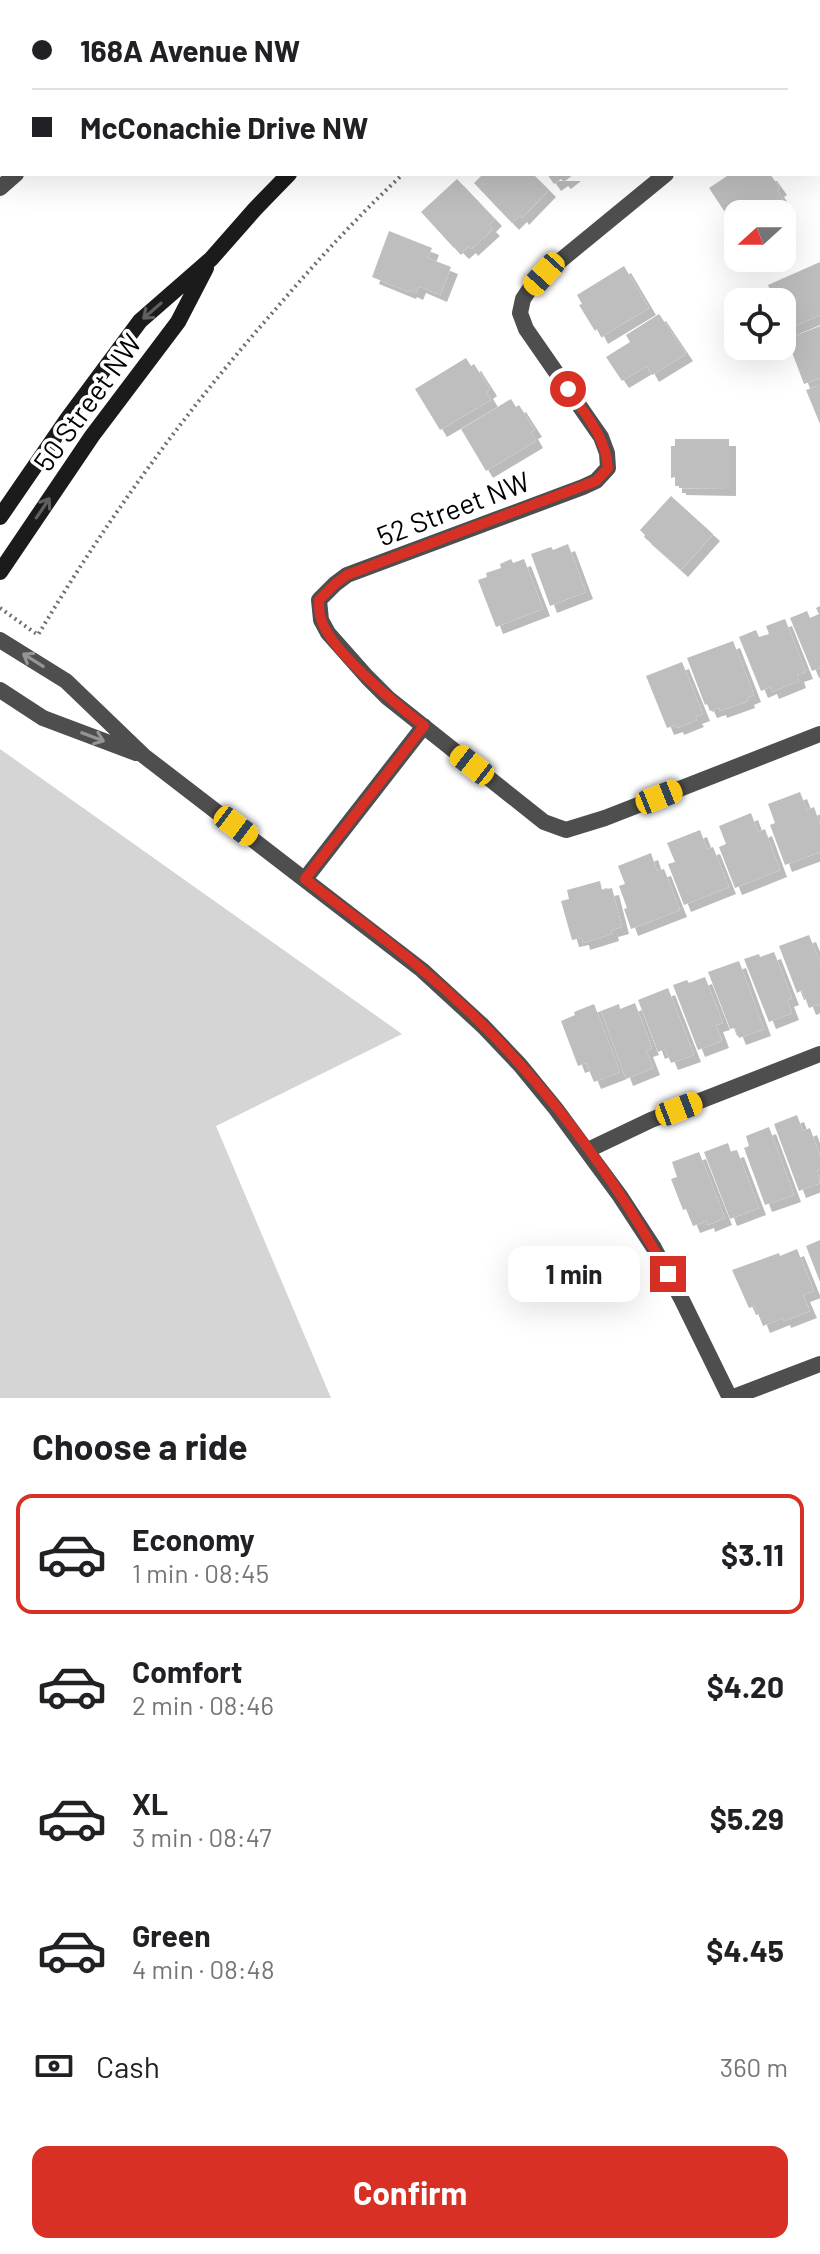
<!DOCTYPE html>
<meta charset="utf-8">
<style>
:root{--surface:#fff;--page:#f6f6f6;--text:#202124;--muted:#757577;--line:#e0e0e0;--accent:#d93025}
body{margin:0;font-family:Barlow,sans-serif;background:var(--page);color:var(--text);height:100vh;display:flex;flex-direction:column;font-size:30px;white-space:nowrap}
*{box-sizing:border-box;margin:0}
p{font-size:26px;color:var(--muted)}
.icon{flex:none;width:44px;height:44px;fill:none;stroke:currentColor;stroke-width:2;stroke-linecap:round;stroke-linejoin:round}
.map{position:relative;height:1398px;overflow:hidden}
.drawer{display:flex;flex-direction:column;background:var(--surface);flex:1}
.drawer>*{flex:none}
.top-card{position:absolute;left:0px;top:0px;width:820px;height:176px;box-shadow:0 8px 32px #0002;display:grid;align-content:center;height:176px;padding:0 32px;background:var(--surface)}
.needle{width:52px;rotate:249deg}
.buttons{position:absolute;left:724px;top:200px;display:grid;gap:16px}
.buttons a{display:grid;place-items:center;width:72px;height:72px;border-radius:16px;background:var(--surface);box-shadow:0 8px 32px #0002;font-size:40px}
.end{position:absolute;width:36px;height:36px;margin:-18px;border:10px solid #d93025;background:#fff;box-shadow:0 0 0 4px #fff}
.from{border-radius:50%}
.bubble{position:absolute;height:56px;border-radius:16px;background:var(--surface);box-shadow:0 8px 32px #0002;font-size:26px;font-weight:700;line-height:56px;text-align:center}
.car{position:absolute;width:24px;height:48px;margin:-24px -12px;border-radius:10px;box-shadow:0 0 6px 2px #0007;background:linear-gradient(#f5c518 24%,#345 0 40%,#f5c518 0 76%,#345 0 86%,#f5c518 0)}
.top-card b{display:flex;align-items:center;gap:28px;height:76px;font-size:30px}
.top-card b+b{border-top:2px solid var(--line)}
.top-card i{width:20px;height:20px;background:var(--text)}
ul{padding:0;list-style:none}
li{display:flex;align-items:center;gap:24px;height:120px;margin:0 16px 12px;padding:0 16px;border:4px solid transparent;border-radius:16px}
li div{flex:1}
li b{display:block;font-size:30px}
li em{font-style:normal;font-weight:700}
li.on{border-color:var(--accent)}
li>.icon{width:72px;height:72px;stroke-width:1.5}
h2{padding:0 32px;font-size:36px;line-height:96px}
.pay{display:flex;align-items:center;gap:20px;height:88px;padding:0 32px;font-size:30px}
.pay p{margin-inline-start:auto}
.action{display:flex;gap:16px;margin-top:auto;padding:16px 32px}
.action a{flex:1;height:92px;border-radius:16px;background:var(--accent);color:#fff;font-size:32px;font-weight:700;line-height:92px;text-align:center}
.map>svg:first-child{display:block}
.green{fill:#d5d5d5}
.building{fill:#bebebe;filter:url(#shadow)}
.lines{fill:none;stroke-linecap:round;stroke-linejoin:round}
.path{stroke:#707070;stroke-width:4;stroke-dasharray:2 4;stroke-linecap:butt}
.minor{stroke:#4e4e4e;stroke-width:16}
.tertiary{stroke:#4e4e4e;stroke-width:16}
.secondary{stroke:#1b1b1b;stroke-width:16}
.oneway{stroke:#5f5f5f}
.oneway2{stroke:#959595}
.route{stroke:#d93025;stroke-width:10}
.labels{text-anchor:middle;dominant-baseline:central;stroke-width:7;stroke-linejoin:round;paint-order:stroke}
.street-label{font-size:28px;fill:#000;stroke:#fff}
</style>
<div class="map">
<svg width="820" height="1398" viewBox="0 0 820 1398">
<defs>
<filter id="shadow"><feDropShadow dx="7" dy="7" stdDeviation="0" flood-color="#0004"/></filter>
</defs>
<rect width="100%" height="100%" fill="#fff"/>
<path class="green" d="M 0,749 L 402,1034 L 216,1126 L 331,1398 L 0,1398 Z"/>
<path class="building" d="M 483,174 L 533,174 L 549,190 L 522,218 L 520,215 L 512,223 L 474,183 Z
M 547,174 L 574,174 L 564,182 L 561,179 L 554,184 Z
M 730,174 L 770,174 L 780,188 L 777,190 L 783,199 L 759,214 L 738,214 L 738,228 L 736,229 L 709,188 Z
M 457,179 L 495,219 L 489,225 L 493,229 L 471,249 L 469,246 L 462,252 L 456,246 L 454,248 L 421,212 Z
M 389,231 L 432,248 L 428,258 L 451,267 L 440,295 L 419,286 L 416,293 L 410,290 L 409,292 L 372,277 Z
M 820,262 L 820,315 L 788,329 L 782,315 L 782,302 L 776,302 L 768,285 Z
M 624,266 L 649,308 L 601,337 L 597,329 L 595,331 L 579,305 L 582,304 L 577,295 Z
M 659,314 L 686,354 L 652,375 L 647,366 L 622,381 L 606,357 L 630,342 L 626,335 Z
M 820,326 L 820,378 L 804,384 L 787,339 Z
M 466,358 L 471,366 L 474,364 L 490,389 L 486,392 L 491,400 L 440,430 L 415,389 Z
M 820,385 L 820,424 L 806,390 Z
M 511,399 L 516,407 L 519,405 L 535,430 L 531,432 L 536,441 L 486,471 L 461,429 Z
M 675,439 L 729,439 L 729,489 L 679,488 L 679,486 L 675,486 L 675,477 L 671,478 L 671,446 L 675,446 Z
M 671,496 L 713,534 L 681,570 L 644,537 L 645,535 L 640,530 Z
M 568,544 L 586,592 L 550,606 L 531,554 L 551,547 L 553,550 Z
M 511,559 L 513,563 L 524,559 L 543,609 L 496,627 L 478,580 L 487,577 L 486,573 L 501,568 L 500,564 Z
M 820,606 L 820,668 L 812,671 L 790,618 L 807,611 L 810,618 L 819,614 L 816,608 Z
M 785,619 L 806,672 L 797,675 L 799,681 L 772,692 L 770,687 L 761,691 L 739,637 L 756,630 L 759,637 L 769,634 L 766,626 Z
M 733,641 L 754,695 L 747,698 L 748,701 L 720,711 L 719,708 L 710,711 L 707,704 L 705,705 L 687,658 Z
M 682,662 L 703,714 L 695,717 L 697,720 L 677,728 L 676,725 L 667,728 L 646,676 Z
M 800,792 L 807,810 L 814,807 L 820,824 L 820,852 L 785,865 L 770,825 L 775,823 L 768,804 Z
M 751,813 L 758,832 L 765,829 L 780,870 L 735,888 L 719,847 L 726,844 L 719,826 Z
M 700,830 L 707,849 L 713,847 L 729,887 L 684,905 L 668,864 L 675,862 L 667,843 Z
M 651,853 L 657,871 L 664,869 L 680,910 L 631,929 L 624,909 L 627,908 L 619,886 L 625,884 L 618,866 Z
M 600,881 L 602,890 L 612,888 L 622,927 L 611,930 L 612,934 L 583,943 L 582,938 L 572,940 L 561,901 L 569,899 L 567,890 Z
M 809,935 L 820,962 L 820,1004 L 809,1008 L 802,990 L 797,993 L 779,946 Z
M 774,952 L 792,998 L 787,1000 L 792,1013 L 769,1022 L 744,959 L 759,954 L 760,957 Z
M 739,961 L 764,1029 L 739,1038 L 735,1028 L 730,1029 L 708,972 Z
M 705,977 L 723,1023 L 716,1025 L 722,1041 L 698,1050 L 673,985 L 687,980 L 689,983 Z
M 668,988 L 694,1055 L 671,1063 L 665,1049 L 658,1052 L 638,1000 Z
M 635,1003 L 652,1048 L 646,1050 L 653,1068 L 626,1079 L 601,1011 L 619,1004 L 620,1009 Z
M 594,1004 L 620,1072 L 594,1082 L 586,1063 L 578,1066 L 561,1021 L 575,1015 L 574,1012 Z
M 797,1115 L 803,1131 L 810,1128 L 820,1156 L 820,1169 L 817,1170 L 820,1183 L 799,1191 L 774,1124 Z
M 769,1127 L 794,1195 L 765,1205 L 744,1148 L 749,1146 L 746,1136 Z
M 728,1143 L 731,1152 L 737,1150 L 759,1208 L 730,1219 L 704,1152 Z
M 699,1152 L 725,1218 L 708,1225 L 707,1221 L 693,1226 L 686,1209 L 683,1210 L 671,1179 L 677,1177 L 672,1162 Z
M 820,1240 L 820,1282 L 806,1246 Z
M 797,1249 L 814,1291 L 803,1295 L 810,1311 L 784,1321 L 783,1318 L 763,1326 L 755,1306 L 749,1308 L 732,1270 L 779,1253 L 780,1256 Z"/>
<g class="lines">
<path class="path" d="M 608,2 L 611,0
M 784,2 L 784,0
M 0,608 L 38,635 C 107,519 185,412 274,311 C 315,263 357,217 403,174"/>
<path class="minor" d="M 171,0 L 172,2
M 818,159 L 820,162
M 666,174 L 544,274 L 531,287 L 523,299 L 520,313 L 526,329 L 601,437 L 607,453 L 608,468 L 596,481 L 583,487 L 347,575 L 335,584 L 319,600 L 321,620 L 328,633 L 367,677 L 388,698 L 544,822 L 566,830 L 605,818 L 820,734
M 0,188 L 16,174
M 305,879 L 424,726
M 588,1150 L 651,1120 L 820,1054"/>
<path class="tertiary" d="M 0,640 L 66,681 L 144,756 L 422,970 L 483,1026 L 520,1065 L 556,1109 L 620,1196 L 654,1248 L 682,1300 L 730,1398
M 0,690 L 43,718 L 136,753
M 731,1398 L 820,1364"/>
<path class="secondary" d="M 478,2 L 480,0
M 0,517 L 68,418 L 140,321 L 211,259 L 255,209 L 289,174
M 0,572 L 92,436 L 178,322 L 206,268"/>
</g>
<defs><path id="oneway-shaft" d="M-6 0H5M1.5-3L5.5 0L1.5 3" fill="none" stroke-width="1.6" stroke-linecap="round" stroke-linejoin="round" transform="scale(2)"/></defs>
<g class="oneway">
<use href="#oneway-shaft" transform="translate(152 311) rotate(139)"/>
<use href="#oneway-shaft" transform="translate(43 508) rotate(-56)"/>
</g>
<g class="oneway2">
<use href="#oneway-shaft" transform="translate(33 660) rotate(-148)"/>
<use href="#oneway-shaft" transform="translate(93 737) rotate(21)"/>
</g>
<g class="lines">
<path class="route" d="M 568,389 C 585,414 606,437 608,468 L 596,481 L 347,575 L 335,584 L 319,600 C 319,606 319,613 321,619 C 331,652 396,704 424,726 L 305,879 C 343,909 383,937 420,968 C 521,1051 605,1160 668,1274"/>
</g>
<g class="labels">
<g class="street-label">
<text transform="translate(87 402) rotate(-54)">50 Street NW</text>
<text transform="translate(453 508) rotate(-21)">52 Street NW</text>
</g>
</g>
</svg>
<div class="buttons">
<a><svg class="needle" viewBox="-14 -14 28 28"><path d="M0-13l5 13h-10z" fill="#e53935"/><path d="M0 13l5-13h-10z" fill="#757577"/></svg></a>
<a><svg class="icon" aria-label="locate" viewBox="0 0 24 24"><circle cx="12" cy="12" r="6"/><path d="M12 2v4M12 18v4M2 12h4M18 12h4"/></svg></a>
</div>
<i class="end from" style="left:568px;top:389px"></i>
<i class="end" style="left:668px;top:1274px"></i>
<div class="bubble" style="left:508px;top:1246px;width:132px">1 min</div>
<i class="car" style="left:544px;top:274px;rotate:222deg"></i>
<i class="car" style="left:472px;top:765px;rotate:308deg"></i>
<i class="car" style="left:659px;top:797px;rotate:68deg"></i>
<i class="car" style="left:236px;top:826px;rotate:127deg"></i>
<i class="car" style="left:679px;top:1109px;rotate:69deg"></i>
<div class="top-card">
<b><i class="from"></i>168A Avenue NW</b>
<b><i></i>McConachie Drive NW</b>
</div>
</div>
<section class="drawer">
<h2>Choose a ride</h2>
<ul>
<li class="on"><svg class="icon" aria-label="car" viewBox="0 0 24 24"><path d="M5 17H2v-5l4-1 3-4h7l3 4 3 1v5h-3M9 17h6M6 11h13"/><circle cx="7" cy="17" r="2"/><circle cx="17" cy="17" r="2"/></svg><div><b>Economy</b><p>1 min · 08:45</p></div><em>$3.11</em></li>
<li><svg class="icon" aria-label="car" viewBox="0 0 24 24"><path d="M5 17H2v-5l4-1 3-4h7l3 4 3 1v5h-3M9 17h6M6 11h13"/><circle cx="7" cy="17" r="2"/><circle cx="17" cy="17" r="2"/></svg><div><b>Comfort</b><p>2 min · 08:46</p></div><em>$4.20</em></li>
<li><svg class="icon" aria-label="car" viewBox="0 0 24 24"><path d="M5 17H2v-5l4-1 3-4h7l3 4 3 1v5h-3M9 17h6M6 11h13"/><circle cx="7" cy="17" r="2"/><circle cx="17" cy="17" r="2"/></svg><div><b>XL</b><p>3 min · 08:47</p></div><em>$5.29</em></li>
<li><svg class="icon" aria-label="car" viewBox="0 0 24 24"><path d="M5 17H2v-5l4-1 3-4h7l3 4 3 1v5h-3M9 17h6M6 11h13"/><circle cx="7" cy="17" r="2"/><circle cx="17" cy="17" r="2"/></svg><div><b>Green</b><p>4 min · 08:48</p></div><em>$4.45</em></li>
</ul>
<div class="pay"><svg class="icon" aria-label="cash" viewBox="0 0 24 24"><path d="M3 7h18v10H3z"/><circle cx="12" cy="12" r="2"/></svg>Cash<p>360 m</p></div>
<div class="action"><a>Confirm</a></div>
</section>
